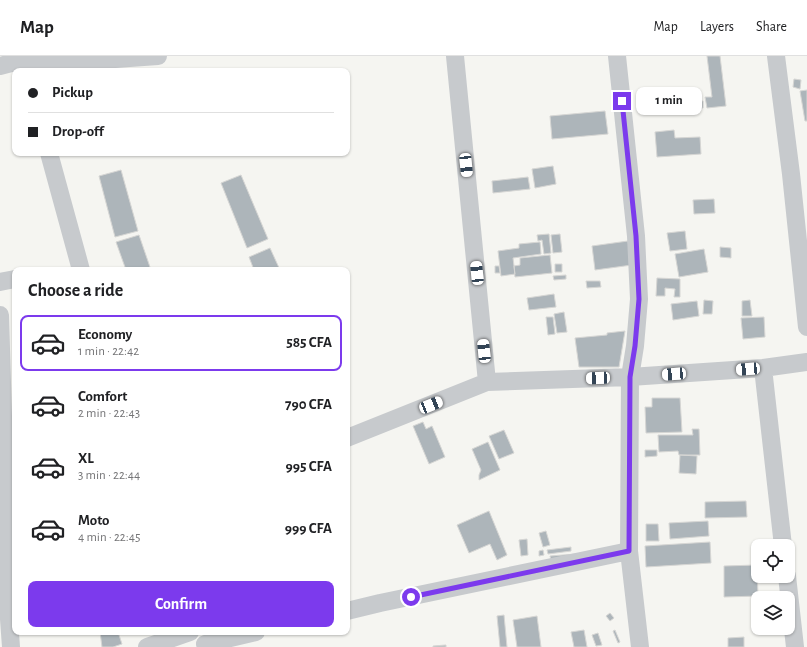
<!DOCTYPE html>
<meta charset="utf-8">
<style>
:root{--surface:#fff;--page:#f2f2f2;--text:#202124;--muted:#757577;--line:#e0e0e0;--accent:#7c3aed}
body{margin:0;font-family:"Alegreya Sans",sans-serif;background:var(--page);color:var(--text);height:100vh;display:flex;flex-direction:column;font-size:15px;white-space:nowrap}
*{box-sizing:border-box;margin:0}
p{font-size:13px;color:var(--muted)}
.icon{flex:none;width:22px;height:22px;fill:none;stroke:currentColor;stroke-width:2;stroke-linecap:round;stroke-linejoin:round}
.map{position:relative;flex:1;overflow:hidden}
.details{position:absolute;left:12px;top:211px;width:338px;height:368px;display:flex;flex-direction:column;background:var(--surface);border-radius:8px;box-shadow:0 1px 3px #0004}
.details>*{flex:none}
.top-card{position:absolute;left:12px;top:12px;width:338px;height:88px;border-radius:8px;box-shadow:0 1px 3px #0004;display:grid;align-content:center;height:88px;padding:0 16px;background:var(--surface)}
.tools{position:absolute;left:751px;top:483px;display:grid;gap:8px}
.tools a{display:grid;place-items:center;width:44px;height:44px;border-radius:8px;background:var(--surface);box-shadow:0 1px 3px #0004;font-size:20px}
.end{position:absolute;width:18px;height:18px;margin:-9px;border:5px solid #7c3aed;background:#fff;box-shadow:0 0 0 2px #fff}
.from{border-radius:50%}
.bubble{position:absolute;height:28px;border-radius:8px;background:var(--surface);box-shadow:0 1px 3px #0004;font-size:13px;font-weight:700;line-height:28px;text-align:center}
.car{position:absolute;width:12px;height:24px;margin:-12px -6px;border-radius:5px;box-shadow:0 0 3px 1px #0007;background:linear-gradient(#fff 24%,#345 0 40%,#fff 0 76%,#345 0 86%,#fff 0)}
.top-card b{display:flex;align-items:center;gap:14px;height:38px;font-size:15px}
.top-card b+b{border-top:1px solid var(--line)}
.top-card i{width:10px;height:10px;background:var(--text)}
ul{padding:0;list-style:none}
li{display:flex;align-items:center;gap:12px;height:56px;margin:0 8px 6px;padding:0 8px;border:2px solid transparent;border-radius:8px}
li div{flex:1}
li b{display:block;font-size:15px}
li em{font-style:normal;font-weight:700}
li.on{border-color:var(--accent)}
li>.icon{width:36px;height:36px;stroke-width:1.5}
h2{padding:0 16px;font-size:18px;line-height:48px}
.primary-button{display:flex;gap:8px;margin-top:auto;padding:8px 16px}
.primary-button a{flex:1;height:46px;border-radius:8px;background:var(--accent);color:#fff;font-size:16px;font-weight:700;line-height:46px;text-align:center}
header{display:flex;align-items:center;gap:24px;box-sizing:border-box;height:56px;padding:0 20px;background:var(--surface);border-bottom:1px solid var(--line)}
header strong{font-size:19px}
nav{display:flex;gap:22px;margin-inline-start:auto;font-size:14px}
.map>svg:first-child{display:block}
.building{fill:#adb5ba;stroke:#d6d6d4}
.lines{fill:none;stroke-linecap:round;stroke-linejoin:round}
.minor{stroke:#c7cacd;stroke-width:18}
.route{stroke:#7c3aed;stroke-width:5}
</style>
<header>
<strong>Map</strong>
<nav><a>Map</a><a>Layers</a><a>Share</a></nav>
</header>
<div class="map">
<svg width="807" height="591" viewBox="0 0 807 591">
<rect width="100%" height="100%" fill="#f5f5f1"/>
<path class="building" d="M 707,0 L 720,0 L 726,50 L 707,52 L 705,41 L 712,41 Z
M 794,23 L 801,24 L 800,33 L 793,31 Z
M 807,34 L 807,65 L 805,65 L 800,35 Z
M 703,45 L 703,52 L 699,52 L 698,46 Z
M 605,55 L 608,78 L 552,83 L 550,60 Z
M 674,74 L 675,82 L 700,81 L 701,98 L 657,101 L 655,76 Z
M 553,110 L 556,128 L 535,132 L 532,113 Z
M 121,114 L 138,175 L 115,181 L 99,120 Z
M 241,119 L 268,183 L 247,192 L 221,127 Z
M 528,121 L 530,133 L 493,137 L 492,125 Z
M 714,143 L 715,157 L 694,158 L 693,144 Z
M 685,175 L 687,193 L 670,195 L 667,177 Z
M 549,178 L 551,197 L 544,198 L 542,184 L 538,185 L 537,179 Z
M 560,178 L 562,196 L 553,197 L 551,179 Z
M 139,179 L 151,214 L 126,214 L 116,186 Z
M 628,185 L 632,209 L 595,214 L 592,190 Z
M 540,186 L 541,198 L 513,202 L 515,218 L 501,220 L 498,195 L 519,192 L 519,188 Z
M 720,191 L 731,192 L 731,202 L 720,201 Z
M 270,192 L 280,214 L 254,214 L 249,201 Z
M 704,193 L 708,216 L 679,221 L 675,198 Z
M 550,199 L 552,217 L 515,221 L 514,210 L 520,209 L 520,202 Z
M 555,208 L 562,208 L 562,216 L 555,216 Z
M 495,210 L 499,210 L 500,217 L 495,217 Z
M 566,219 L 566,223 L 554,224 L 553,220 Z
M 657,222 L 680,223 L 680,241 L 674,241 L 675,233 L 665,232 L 665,240 L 656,240 Z
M 586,225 L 600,225 L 601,231 L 587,232 Z
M 554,238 L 556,251 L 529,254 L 527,242 Z
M 704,244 L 713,245 L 712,258 L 703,258 Z
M 750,244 L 752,260 L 742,260 L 742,245 Z
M 697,245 L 699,260 L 673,264 L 671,248 Z
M 564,256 L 567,276 L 557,277 L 554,258 Z
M 546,261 L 553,261 L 555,278 L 548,279 Z
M 764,261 L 765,281 L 743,283 L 741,262 Z
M 625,275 L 619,311 L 579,311 L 575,282 L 607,279 L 607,277 Z
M 652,342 L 680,342 L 682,376 L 646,377 L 645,351 L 652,351 Z
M 423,366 L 426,373 L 432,370 L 445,401 L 429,408 L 413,370 Z
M 692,373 L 699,373 L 700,399 L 679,399 L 678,395 L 659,396 L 658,379 L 693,379 Z
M 504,374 L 514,397 L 499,403 L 489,380 Z
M 488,386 L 500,414 L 479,424 L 479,419 L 481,414 L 472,393 Z
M 645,394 L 657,394 L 657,400 L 645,401 Z
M 680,399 L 697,400 L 696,418 L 679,417 Z
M 746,445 L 747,461 L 705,462 L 705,446 Z
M 489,455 L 507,499 L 497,504 L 490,488 L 469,497 L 457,469 Z
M 708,465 L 709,480 L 670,483 L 669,467 Z
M 646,468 L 658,468 L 659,485 L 646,485 Z
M 546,475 L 550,489 L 543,491 L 539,477 Z
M 527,483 L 528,499 L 521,500 L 519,484 Z
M 710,486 L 711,507 L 646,511 L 645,490 Z
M 571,491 L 571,495 L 548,498 L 547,494 Z
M 543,494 L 544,499 L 539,500 L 539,495 Z
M 576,498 L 551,504 L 550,500 Z
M 757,509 L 758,540 L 724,541 L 724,510 Z
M 610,557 L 614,562 L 610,565 L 606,560 Z
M 504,559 L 507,591 L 500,591 L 497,560 Z
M 537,560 L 541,591 L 517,591 L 513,564 Z
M 584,574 L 587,591 L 574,591 L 571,576 Z
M 615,574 L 620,586 L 618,587 L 613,575 Z
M 100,576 L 120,576 L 119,579 L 122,588 L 113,591 L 102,591 Z
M 598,577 L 602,589 L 596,590 L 592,579 Z
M 744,581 L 744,591 L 728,591 L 728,582 Z
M 446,589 L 446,591 L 433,591 L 433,590 Z"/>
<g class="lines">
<path class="minor" d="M 455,0 L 487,326
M 617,0 L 636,180 L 639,243 L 635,290 L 630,321 L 629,495 L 640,591
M 776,0 L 791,118 L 807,271
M 0,10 L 23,4 L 101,4 L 158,0
M 49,97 L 81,214
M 0,226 L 15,223
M 0,259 L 9,563 L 11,591
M 763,312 L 783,490
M 347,382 L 487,326 L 630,321 L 763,312 L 807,306
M 787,520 L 795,591
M 347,555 L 380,547 L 629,495
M 205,588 L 256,576
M 147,591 L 190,576"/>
</g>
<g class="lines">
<path class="route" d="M 411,541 L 629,495 L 630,321 L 635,290 L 639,243 L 636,180 L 622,45"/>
</g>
</svg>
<div class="tools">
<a><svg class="icon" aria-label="locate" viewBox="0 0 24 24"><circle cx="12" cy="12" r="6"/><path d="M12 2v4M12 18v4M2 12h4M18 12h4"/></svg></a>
<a><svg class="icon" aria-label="layers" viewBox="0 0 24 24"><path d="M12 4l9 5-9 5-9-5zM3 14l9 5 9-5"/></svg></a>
</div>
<i class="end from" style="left:411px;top:541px"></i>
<i class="end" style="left:622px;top:45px"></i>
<div class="bubble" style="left:636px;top:31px;width:66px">1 min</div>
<i class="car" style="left:466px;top:109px;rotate:174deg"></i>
<i class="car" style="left:477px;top:217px;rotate:354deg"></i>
<i class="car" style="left:484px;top:295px;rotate:354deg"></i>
<i class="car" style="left:748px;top:313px;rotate:266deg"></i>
<i class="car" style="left:674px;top:318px;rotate:266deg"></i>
<i class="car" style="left:598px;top:322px;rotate:268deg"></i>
<i class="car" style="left:431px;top:349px;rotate:68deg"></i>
<div class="top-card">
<b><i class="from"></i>Pickup</b>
<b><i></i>Drop-off</b>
</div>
<section class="details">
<h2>Choose a ride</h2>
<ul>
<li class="on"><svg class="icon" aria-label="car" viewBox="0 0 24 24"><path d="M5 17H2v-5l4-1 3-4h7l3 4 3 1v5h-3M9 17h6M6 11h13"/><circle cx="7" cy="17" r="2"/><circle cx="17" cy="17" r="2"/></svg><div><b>Economy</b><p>1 min · 22:42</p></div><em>585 CFA</em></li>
<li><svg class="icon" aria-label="car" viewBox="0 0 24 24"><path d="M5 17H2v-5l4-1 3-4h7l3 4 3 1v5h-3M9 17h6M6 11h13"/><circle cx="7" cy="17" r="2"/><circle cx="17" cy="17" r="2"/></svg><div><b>Comfort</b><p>2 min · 22:43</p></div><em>790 CFA</em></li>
<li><svg class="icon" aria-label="car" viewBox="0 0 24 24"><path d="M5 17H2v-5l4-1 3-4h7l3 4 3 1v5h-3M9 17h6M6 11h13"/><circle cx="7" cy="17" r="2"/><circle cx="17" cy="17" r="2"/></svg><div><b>XL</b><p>3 min · 22:44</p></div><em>995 CFA</em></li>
<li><svg class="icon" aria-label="car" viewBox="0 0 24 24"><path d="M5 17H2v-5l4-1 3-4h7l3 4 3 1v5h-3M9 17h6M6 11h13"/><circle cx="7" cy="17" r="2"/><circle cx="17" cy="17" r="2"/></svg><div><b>Moto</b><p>4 min · 22:45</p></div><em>999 CFA</em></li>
</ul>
<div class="primary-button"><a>Confirm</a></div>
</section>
</div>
